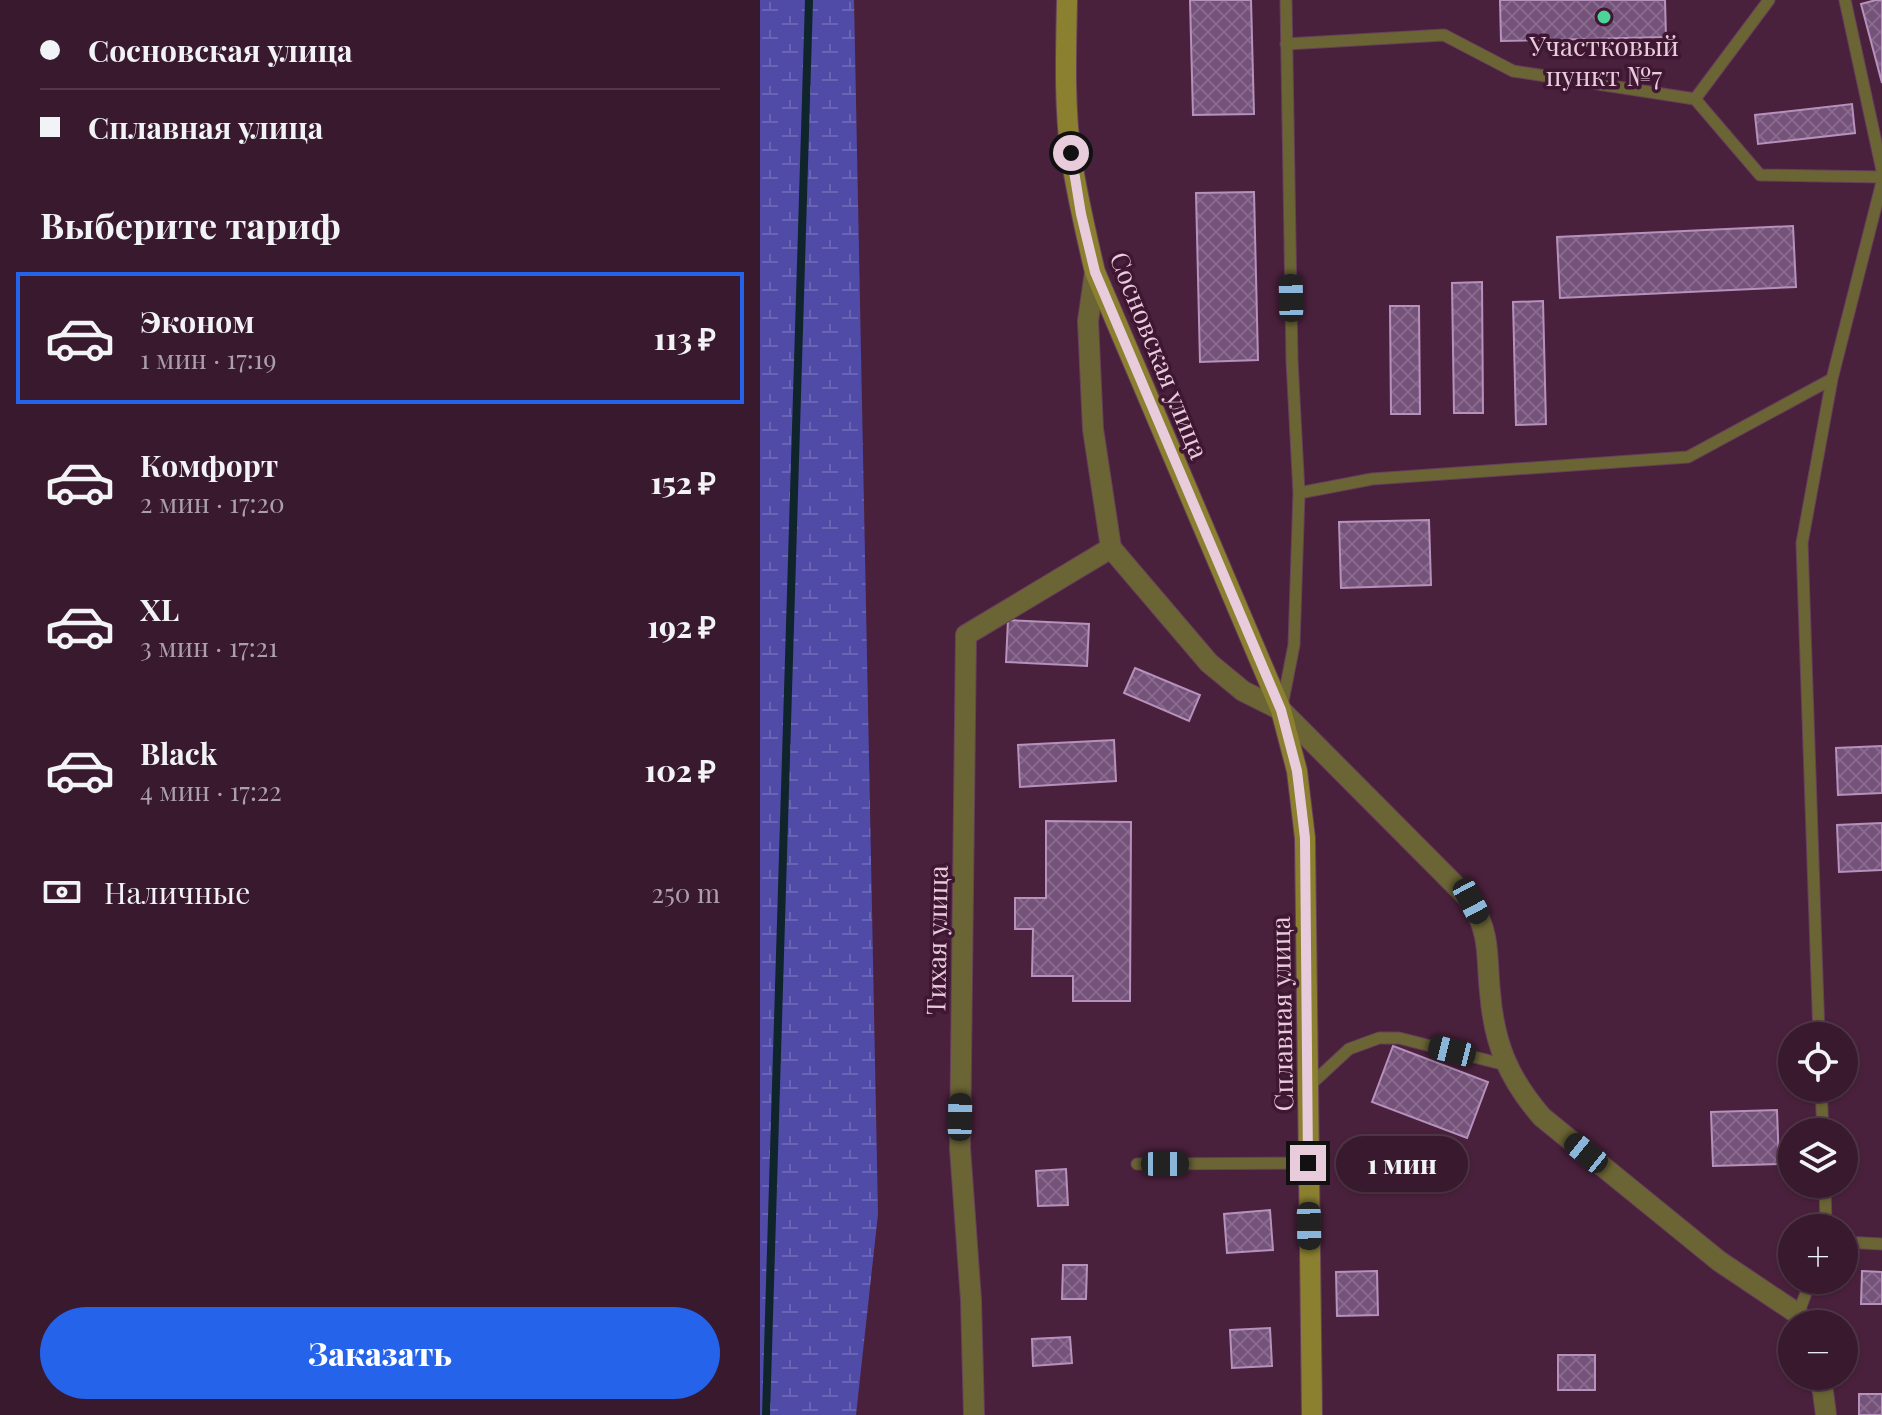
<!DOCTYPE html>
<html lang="ru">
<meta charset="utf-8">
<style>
:root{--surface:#38192d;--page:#432639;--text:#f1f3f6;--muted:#aba0aa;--line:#523849;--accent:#2563eb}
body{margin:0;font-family:"Playfair Display",serif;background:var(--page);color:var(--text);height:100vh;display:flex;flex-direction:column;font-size:30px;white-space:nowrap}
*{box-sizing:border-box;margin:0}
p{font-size:26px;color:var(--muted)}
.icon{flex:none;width:44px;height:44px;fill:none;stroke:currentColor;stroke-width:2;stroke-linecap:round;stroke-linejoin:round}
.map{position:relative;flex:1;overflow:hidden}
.sheet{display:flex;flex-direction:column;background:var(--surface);width:760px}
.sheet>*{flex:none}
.top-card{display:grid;align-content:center;height:176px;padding:0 40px;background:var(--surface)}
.buttons{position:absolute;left:1018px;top:1022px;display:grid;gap:16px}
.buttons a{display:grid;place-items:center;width:80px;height:80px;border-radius:50%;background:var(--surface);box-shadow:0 2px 6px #0004,0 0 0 2px var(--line);font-size:40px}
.end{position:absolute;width:36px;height:36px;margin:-18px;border:10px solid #e8ccdc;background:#111;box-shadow:0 0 0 4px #111}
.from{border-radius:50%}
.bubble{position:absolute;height:56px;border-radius:28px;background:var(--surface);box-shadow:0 2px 6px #0004,0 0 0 2px var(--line);font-size:26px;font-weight:800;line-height:56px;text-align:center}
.car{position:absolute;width:24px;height:48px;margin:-24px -12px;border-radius:10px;box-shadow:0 0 6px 2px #0007;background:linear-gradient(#222 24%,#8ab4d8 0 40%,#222 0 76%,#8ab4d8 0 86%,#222 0)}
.top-card b{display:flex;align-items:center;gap:28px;height:76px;font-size:30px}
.top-card b+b{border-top:2px solid var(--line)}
.top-card i{width:20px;height:20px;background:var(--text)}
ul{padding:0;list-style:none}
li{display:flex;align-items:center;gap:24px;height:132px;margin:0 16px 12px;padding:0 24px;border:4px solid transparent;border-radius:0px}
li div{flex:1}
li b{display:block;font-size:30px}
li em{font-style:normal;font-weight:800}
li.selected{border-color:var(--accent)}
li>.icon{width:72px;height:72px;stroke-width:1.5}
h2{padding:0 40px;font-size:36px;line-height:96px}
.pay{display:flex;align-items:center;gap:20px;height:88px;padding:0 40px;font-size:30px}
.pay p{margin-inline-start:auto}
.cta{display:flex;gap:16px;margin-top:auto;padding:16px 40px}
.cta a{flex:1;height:92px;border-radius:48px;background:var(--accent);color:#fff;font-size:32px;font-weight:800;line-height:92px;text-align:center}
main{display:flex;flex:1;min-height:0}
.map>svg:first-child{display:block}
.wetland{fill:url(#wetland-marsh)}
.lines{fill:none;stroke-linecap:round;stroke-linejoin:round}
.stream{stroke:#10242b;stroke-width:8}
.building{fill:url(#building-cross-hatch);stroke:#b691bc;stroke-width:2}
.lane-casing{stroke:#664059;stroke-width:13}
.street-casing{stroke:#664059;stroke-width:22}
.secondary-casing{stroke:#664059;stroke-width:22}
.lane{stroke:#6b6535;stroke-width:11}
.street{stroke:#6b6535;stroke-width:20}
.secondary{stroke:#8b8030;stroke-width:20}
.route{stroke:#e8ccdc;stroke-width:10}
.poi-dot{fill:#4cd39a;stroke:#3f1732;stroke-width:3}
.labels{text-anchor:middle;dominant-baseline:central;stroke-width:7;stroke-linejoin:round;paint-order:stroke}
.poi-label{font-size:26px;fill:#e8ccdc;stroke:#3f1732}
.street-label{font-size:26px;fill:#e8ccdc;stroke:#3f1732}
</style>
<main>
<section class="sheet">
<div class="top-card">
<b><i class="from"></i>Сосновская улица</b>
<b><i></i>Сплавная улица</b>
</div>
<h2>Выберите тариф</h2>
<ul>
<li class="selected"><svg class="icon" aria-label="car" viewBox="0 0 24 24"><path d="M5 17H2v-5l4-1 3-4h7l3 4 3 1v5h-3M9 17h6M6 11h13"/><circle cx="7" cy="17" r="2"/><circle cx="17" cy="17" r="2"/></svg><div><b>Эконом</b><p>1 мин · 17:19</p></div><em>113 ₽</em></li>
<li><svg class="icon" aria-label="car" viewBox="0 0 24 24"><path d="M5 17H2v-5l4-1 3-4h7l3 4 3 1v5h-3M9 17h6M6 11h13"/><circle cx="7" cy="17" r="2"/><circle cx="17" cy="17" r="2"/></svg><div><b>Комфорт</b><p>2 мин · 17:20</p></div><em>152 ₽</em></li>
<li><svg class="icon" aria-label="car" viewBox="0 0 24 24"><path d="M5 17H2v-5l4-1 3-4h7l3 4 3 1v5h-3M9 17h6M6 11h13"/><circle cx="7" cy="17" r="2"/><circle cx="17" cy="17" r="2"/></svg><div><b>XL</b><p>3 мин · 17:21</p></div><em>192 ₽</em></li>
<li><svg class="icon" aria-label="car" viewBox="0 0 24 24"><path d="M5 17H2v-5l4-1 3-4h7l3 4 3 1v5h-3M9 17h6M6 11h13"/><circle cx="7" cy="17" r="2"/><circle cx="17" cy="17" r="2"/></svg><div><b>Black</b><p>4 мин · 17:22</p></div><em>102 ₽</em></li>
</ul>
<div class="pay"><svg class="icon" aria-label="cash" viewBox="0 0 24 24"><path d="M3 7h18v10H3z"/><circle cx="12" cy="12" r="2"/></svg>Наличные<p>250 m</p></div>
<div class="cta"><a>Заказать</a></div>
</section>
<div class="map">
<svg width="1122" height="1415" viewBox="0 0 1122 1415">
<defs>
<pattern id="wetland-marsh" width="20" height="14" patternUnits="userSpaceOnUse" patternTransform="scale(2)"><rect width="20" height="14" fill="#504ba7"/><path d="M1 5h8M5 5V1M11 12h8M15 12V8" fill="none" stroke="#6964b3"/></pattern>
<pattern id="building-cross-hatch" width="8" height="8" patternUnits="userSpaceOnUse" patternTransform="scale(2)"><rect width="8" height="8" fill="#74527a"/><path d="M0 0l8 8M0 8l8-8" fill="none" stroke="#886a8c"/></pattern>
</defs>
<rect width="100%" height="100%" fill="#4a213c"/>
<path class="wetland" d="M 0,0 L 94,0 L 118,1214 L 96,1415 L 0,1415 Z"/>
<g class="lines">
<path class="stream" d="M 6,1415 L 49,0"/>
</g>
<path class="building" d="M 430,0 L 491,0 L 494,114 L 433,115 Z
M 740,0 L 905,0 L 906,37 L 741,41 Z
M 1116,0 L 1122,0 L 1122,83 L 1101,4 Z
M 1092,104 L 1095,133 L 998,144 L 995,115 Z
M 494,192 L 498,360 L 440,362 L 436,193 Z
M 1033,226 L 1036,287 L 800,298 L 797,237 Z
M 722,282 L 723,413 L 694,413 L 692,283 Z
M 783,301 L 786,424 L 756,425 L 753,302 Z
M 630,306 L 659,306 L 660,414 L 631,414 Z
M 669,520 L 671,585 L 581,588 L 579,522 Z
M 248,620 L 329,624 L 327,666 L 246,662 Z
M 375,668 L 440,695 L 429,721 L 364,693 Z
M 354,740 L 356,781 L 260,787 L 258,745 Z
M 1122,746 L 1122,793 L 1078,795 L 1076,748 Z
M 286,821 L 371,822 L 370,1001 L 313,1001 L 313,976 L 272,976 L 273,929 L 255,929 L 255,898 L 286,898 Z
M 1122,823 L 1122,870 L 1079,872 L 1077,825 Z
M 633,1046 L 728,1082 L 707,1138 L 612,1102 Z
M 1017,1110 L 1019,1164 L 953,1166 L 951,1112 Z
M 306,1169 L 308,1205 L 278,1206 L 276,1171 Z
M 510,1210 L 513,1250 L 467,1253 L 464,1214 Z
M 303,1265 L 327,1265 L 326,1299 L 302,1299 Z
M 617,1271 L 618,1315 L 577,1316 L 576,1272 Z
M 1102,1271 L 1122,1272 L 1122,1304 L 1101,1304 Z
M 510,1328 L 512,1366 L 472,1368 L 470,1330 Z
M 310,1337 L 312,1363 L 273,1366 L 272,1339 Z
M 798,1355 L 835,1355 L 835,1390 L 798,1390 Z
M 1099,1394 L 1122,1394 L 1122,1415 L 1099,1415 Z"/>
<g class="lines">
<g class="lane-casing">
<path id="lane" d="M 1085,0 L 1122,170
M 526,44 L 684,35 L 753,71 L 935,99 L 1000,175 L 1122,177
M 935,99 L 1009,0
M 539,493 L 612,479 L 928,457 L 1072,379 L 1122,182
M 522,706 L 534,645 L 539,493 L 532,361 L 526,0
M 1059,1036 L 1042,543 L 1072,379
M 548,1087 L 589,1049 L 619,1038 L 639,1038 L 746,1065
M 1061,1088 L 1063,1132
M 377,1164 L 548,1163
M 1065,1184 L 1066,1228
M 1084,1242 L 1122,1244
M 1038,1314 L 1051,1280"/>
</g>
<g class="street-casing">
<path id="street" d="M 335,272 L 328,321 L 333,429 L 351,548 L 449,663 L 483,691 L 521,710 L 711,901 C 731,937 726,953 730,992 C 734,1043 748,1078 782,1117 L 959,1261 L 1038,1314 L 1041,1324
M 1058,1376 L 1063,1392 L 1066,1415
M 214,1415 L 211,1300 L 200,1148 L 206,635 L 351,548"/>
</g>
<g class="secondary-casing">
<path id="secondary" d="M 307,0 C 306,52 304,104 311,156 C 317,195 326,234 335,272 L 521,710 L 537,771 L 545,838 L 552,1415"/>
</g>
<use href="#lane" class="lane"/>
<use href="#street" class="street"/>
<use href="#secondary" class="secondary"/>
</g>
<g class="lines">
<path class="route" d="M 311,153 L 321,214 L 335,272 L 521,710 L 537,771 L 545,838 L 548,1163"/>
</g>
<circle class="poi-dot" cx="844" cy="17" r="8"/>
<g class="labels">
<g class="poi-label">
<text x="844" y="45">Участковый<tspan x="844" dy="30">пункт №7</tspan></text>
</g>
<g class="street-label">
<text transform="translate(400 355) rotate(68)">Сосновская улица</text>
<text transform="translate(176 940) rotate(-89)">Тихая улица</text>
<text transform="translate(521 1014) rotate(-91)">Сплавная улица</text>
</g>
</g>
</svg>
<div class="buttons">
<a><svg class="icon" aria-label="locate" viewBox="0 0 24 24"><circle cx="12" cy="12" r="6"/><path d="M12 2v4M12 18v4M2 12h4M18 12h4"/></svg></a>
<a><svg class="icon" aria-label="layers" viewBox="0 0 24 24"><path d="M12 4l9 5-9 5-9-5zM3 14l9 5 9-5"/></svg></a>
<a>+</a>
<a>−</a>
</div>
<i class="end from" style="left:311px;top:153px"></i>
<i class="end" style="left:548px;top:1163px"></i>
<div class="bubble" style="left:576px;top:1136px;width:132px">1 мин</div>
<i class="car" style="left:531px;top:298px;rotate:359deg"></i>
<i class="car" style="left:711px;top:901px;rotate:152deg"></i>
<i class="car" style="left:692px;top:1051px;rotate:284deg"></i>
<i class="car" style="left:200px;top:1117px;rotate:1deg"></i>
<i class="car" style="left:826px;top:1153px;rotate:309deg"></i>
<i class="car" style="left:405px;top:1164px;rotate:90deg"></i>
<i class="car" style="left:549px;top:1226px;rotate:179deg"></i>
</div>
</main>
